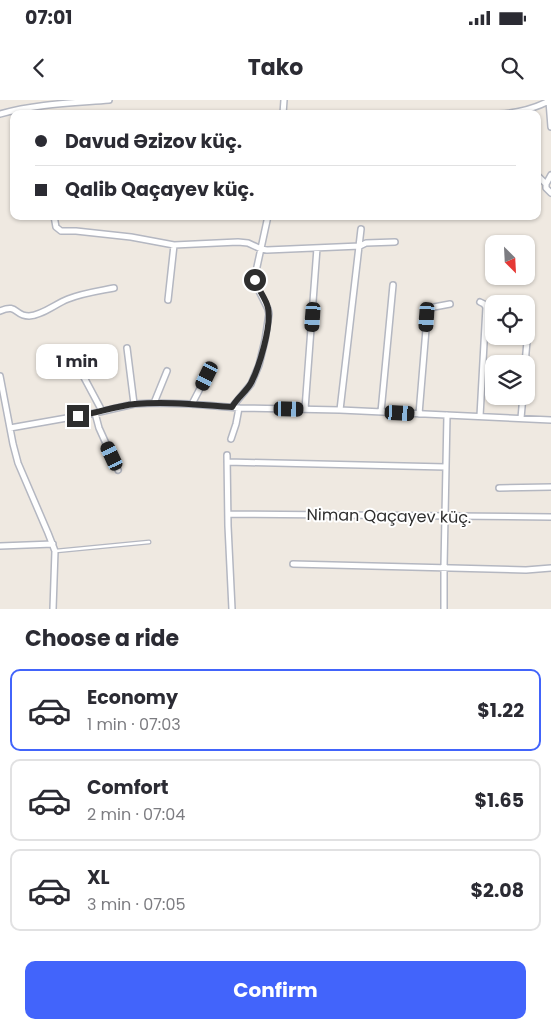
<!DOCTYPE html>
<meta charset="utf-8">
<style>
:root{--surface:#fff;--page:#f7f7f7;--text:#2b2b33;--muted:#7c7c81;--line:#e1e1e2;--accent:#4264fb}
body{margin:0;font-family:Poppins,sans-serif;background:var(--page);color:var(--text);height:100vh;display:flex;flex-direction:column;font-size:19px;white-space:nowrap}
*{box-sizing:border-box;margin:0}
p{font-size:16px;color:var(--muted)}
.icon{flex:none;width:28px;height:28px;fill:none;stroke:currentColor;stroke-width:2;stroke-linecap:round;stroke-linejoin:round}
.map{position:relative;height:509px;overflow:hidden}
.sheet{display:flex;flex-direction:column;background:var(--surface);flex:1}
.sheet>*{flex:none}
.guide{position:absolute;left:10px;top:10px;width:531px;height:110px;border-radius:10px;box-shadow:0 1px 4px #0004;display:grid;align-content:center;height:110px;padding:0 25px;background:var(--surface)}
.needle{width:32px;rotate:156deg}
.buttons{position:absolute;left:485px;top:135px;display:grid;gap:10px}
.buttons a{display:grid;place-items:center;width:50px;height:50px;border-radius:10px;background:var(--surface);box-shadow:0 1px 4px #0004;font-size:25px}
.end{position:absolute;width:22px;height:22px;margin:-11px;border:6px solid #2e2e2e;background:#fff;box-shadow:0 0 0 2px #fff}
.from{border-radius:50%}
.bubble{position:absolute;height:35px;border-radius:10px;background:var(--surface);box-shadow:0 1px 4px #0004;font-size:16px;font-weight:700;line-height:35px;text-align:center}
.car{position:absolute;width:15px;height:30px;margin:-15px -8px;border-radius:6px;box-shadow:0 0 4px 1px #0007;background:linear-gradient(#222 24%,#8ab4d8 0 40%,#222 0 76%,#8ab4d8 0 86%,#222 0)}
.guide b{display:flex;align-items:center;gap:18px;height:48px;font-size:19px}
.guide b+b{border-top:1px solid var(--line)}
.guide i{width:12px;height:12px;background:var(--text)}
ul{padding:0;list-style:none}
li{display:flex;align-items:center;gap:15px;height:82px;margin:0 10px 8px;padding:0 15px;border:2px solid var(--line);border-radius:10px}
li div{flex:1}
li b{display:block;font-size:19px}
li em{font-style:normal;font-weight:700}
li.current{border-color:var(--accent)}
li>.icon{width:45px;height:45px;stroke-width:1.5}
h2{padding:0 25px;font-size:22px;line-height:60px}
.action{display:flex;gap:10px;margin-top:auto;padding:10px 25px}
.action a{flex:1;height:58px;border-radius:10px;background:var(--accent);color:#fff;font-size:20px;font-weight:700;line-height:58px;text-align:center}
.status{display:flex;justify-content:space-between;align-items:center;height:35px;padding:0 25px;background:var(--surface);direction:ltr}
.status svg{height:14px;fill:currentColor}
header{display:flex;justify-content:space-between;align-items:center;height:65px;padding:0 25px;background:var(--surface);font-size:22px;font-weight:700}
.map>svg:first-child{display:block}
.lines{fill:none;stroke-linecap:round;stroke-linejoin:round}
.service-casing{stroke:#b4b7c1;stroke-width:5}
.minor-casing{stroke:#b4b7c1;stroke-width:8}
.service{stroke:#fff;stroke-width:2.5}
.minor{stroke:#fff;stroke-width:5}
.route{stroke:#2e2e2e;stroke-width:6}
.labels{text-anchor:middle;dominant-baseline:central;stroke-width:4;stroke-linejoin:round;paint-order:stroke}
.street-label{font-size:16px;fill:#2e2e2e;stroke:#fff}
</style>
<div class="status"><b>07:01</b><svg viewBox="0 0 49 12"><path d="M0 12V9h3v3zM5 12V6h3v6zM10 12V3h3v9zM15 12V0h3v12zM26 1h20v11H26zM47 4h2v5h-2z"/></svg></div>
<header><svg class="icon" aria-label="back" viewBox="0 0 24 24"><path d="M15 5l-7 7 7 7"/></svg>Tako<svg class="icon" aria-label="search" viewBox="0 0 24 24"><circle cx="10" cy="10" r="6"/><path d="M15 15l6 6"/></svg></header>
<div class="map">
<svg width="551" height="509" viewBox="0 0 551 509">
<rect width="100%" height="100%" fill="#efe9e1"/>
<g class="lines">
<g class="service-casing">
<path id="service" d="M 56,451 L 149,442"/>
</g>
<g class="minor-casing">
<path id="minor" d="M 549,1 L 551,27
M 0,14 C 35,4 72,3 109,0
M 283,14 L 284,0
M 499,14 C 518,13 534,9 551,0
M 551,75 L 546,84 L 546,88 L 551,93
M 538,76 L 546,84
M 54,116 L 56,127 L 61,131 L 76,131 L 131,137 L 174,145 L 238,142 L 248,143 L 261,149 L 267,150 L 360,146 L 366,143 L 395,142
M 168,200 L 174,145
M 0,211 C 18,203 14,216 29,216 C 43,215 55,204 68,199 C 83,193 99,191 114,188
M 127,248 L 134,304
M 525,264 L 530,207
M 79,268 L 102,311
M 0,276 L 13,344 L 18,363 L 48,433 L 55,451 L 53,509
M 154,303 L 167,271
M 192,304 L 207,275
M 232,307 L 251,284 L 259,265 L 265,240 L 269,214 L 268,209 L 257,187 L 255,176 L 268,116
M 305,309 L 317,148
M 340,310 L 361,129
M 381,312 L 393,185
M 95,313 L 99,328 L 118,370
M 419,314 L 427,217 L 429,210 L 434,207 L 450,204
M 480,316 L 486,207 L 484,204 L 480,202
M 521,318 L 523,296
M 10,328 L 95,313 L 134,304 L 154,303 L 192,304 L 239,308 L 340,310 L 551,320
M 231,339 L 236,324 L 239,308
M 227,355 L 228,426 L 232,509
M 227,362 L 446,367
M 499,388 L 551,387
M 228,414 L 551,417
M 0,446 L 53,444
M 293,464 L 526,470 L 551,468
M 444,509 L 444,467 L 447,315"/>
</g>
<use href="#service" class="service"/>
<use href="#minor" class="minor"/>
</g>
<g class="lines">
<path class="route" d="M 78,316 C 97,313 116,306 135,304 C 167,301 200,305 232,307 C 237,298 246,292 251,283 C 259,268 272,225 268,208 C 266,198 258,190 255,180"/>
</g>
<g class="labels">
<g class="street-label">
<text transform="translate(389 416) rotate(1)">Niman Qaçayev küç.</text>
</g>
</g>
</svg>
<div class="buttons">
<a><svg class="needle" viewBox="-14 -14 28 28"><path d="M0-13l5 13h-10z" fill="#e53935"/><path d="M0 13l5-13h-10z" fill="#7c7c81"/></svg></a>
<a><svg class="icon" aria-label="locate" viewBox="0 0 24 24"><circle cx="12" cy="12" r="6"/><path d="M12 2v4M12 18v4M2 12h4M18 12h4"/></svg></a>
<a><svg class="icon" aria-label="layers" viewBox="0 0 24 24"><path d="M12 4l9 5-9 5-9-5zM3 14l9 5 9-5"/></svg></a>
</div>
<i class="end from" style="left:255px;top:180px"></i>
<i class="end" style="left:78px;top:316px"></i>
<div class="bubble" style="left:36px;top:244px;width:82px">1 min</div>
<i class="car" style="left:313px;top:217px;rotate:184deg"></i>
<i class="car" style="left:427px;top:217px;rotate:184deg"></i>
<i class="car" style="left:207px;top:276px;rotate:206deg"></i>
<i class="car" style="left:289px;top:309px;rotate:91deg"></i>
<i class="car" style="left:400px;top:313px;rotate:93deg"></i>
<i class="car" style="left:112px;top:356px;rotate:335deg"></i>
<div class="guide">
<b><i class="from"></i>Davud Əzizov küç.</b>
<b><i></i>Qalib Qaçayev küç.</b>
</div>
</div>
<section class="sheet">
<h2>Choose a ride</h2>
<ul>
<li class="current"><svg class="icon" aria-label="car" viewBox="0 0 24 24"><path d="M5 17H2v-5l4-1 3-4h7l3 4 3 1v5h-3M9 17h6M6 11h13"/><circle cx="7" cy="17" r="2"/><circle cx="17" cy="17" r="2"/></svg><div><b>Economy</b><p>1 min · 07:03</p></div><em>$1.22</em></li>
<li><svg class="icon" aria-label="car" viewBox="0 0 24 24"><path d="M5 17H2v-5l4-1 3-4h7l3 4 3 1v5h-3M9 17h6M6 11h13"/><circle cx="7" cy="17" r="2"/><circle cx="17" cy="17" r="2"/></svg><div><b>Comfort</b><p>2 min · 07:04</p></div><em>$1.65</em></li>
<li><svg class="icon" aria-label="car" viewBox="0 0 24 24"><path d="M5 17H2v-5l4-1 3-4h7l3 4 3 1v5h-3M9 17h6M6 11h13"/><circle cx="7" cy="17" r="2"/><circle cx="17" cy="17" r="2"/></svg><div><b>XL</b><p>3 min · 07:05</p></div><em>$2.08</em></li>
</ul>
<div class="action"><a>Confirm</a></div>
</section>
